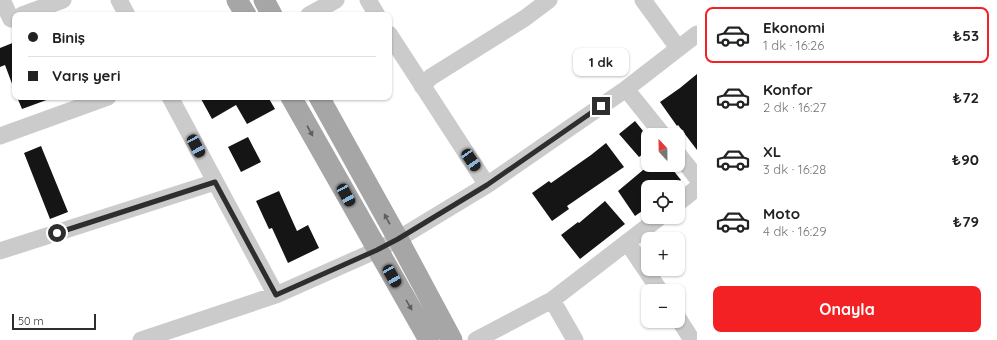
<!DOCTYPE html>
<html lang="tr">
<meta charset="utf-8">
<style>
:root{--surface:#fff;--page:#f2f2f2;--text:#222;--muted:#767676;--line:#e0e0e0;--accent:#f32124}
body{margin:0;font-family:Quicksand,sans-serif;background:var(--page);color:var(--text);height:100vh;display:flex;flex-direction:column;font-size:15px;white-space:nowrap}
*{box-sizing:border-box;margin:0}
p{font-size:13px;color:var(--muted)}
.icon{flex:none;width:22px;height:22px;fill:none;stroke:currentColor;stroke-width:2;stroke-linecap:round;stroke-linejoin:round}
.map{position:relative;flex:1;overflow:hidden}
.drawer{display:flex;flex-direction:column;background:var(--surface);width:300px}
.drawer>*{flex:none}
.top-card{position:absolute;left:12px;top:12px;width:380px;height:88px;border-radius:8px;box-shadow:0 1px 3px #0004;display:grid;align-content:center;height:88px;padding:0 16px;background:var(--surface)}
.needle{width:26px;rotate:338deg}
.buttons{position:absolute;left:641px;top:128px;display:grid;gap:8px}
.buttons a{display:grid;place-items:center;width:44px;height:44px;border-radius:8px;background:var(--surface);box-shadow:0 1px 3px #0004;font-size:20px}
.scale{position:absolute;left:12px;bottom:10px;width:84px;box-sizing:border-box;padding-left:4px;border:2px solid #2e2e2e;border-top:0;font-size:11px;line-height:14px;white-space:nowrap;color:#2e2e2e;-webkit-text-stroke:3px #fff;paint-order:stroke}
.end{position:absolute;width:18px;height:18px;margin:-9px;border:5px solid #2e2e2e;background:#fff;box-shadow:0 0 0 2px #fff}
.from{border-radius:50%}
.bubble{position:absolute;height:28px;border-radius:8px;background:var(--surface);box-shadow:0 1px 3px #0004;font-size:13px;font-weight:800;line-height:28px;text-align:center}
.car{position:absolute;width:12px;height:24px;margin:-12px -6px;border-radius:5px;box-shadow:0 0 3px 1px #0007;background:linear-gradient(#222 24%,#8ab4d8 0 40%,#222 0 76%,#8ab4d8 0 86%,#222 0)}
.top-card b{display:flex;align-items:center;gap:14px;height:38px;font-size:15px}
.top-card b+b{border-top:1px solid var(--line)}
.top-card i{width:10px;height:10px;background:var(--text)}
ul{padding:7px 0 0;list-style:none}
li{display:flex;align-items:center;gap:12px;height:56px;margin:0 8px 6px;padding:0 8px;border:2px solid transparent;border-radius:8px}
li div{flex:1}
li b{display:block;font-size:15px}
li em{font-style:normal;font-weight:800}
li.current{border-color:var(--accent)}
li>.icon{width:36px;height:36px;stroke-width:1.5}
.primary-button{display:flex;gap:8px;margin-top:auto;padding:8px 16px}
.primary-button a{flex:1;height:46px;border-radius:8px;background:var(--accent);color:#fff;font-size:16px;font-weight:800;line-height:46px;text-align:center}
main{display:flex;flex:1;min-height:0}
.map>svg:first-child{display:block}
.building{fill:#151515}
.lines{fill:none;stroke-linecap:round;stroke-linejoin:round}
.minor{stroke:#cbcbcb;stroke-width:17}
.major{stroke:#a6a6a6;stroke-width:21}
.oneway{fill:#5e5e5e}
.route{stroke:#2e2e2e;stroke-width:5}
</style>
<main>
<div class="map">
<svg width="697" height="340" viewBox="0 0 697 340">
<rect width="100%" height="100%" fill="#fff"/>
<path class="building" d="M 15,42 L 15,89 L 14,89 L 5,65 L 0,67 L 0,48 Z
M 697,74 L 697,150 L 678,125 L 677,126 L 660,102 L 680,88 Z
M 17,97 L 52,97 L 52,98 L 22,109 Z
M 200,97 L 268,97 L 275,109 L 247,124 L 236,105 L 212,119 Z
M 635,121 L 648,137 L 648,150 L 639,157 L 619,134 Z
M 248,137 L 261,162 L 241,172 L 228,147 Z
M 606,143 L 624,167 L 567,206 L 569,209 L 552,221 L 532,193 L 549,181 L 551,183 L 591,155 Z
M 41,146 L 68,212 L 50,219 L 24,153 Z
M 649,165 L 669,165 L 681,180 L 672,187 L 648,187 L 648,207 L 635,216 L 618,191 Z
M 279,191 L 297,231 L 308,225 L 319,248 L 288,263 L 272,228 L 269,229 L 256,201 Z
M 605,201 L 625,224 L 580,259 L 561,235 L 578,222 L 579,223 Z"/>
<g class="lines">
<path class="minor" d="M 2,0 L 11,19
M 119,0 L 127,15
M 368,0 L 377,15
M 643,0 L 678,48
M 22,15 L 63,0
M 309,15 L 336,0
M 389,34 L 487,185
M 422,86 L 431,77 L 525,18 L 549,0
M 626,89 L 663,135
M 170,97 L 276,295
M 0,136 L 108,97
M 678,154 L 697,178
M 678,203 L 697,188
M 627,242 L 660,291
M 0,251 L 215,182
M 552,300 L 575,340
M 678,318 L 692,340
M 141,340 L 276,295 L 377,250 L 398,239 L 487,185 L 626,89 L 697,34
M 476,340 L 552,300 L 660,217"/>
<path class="major" d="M 237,0 L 246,15
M 264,0 L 272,15
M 291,97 L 429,340
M 319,97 L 398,239 L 452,340"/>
</g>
<defs><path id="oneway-solid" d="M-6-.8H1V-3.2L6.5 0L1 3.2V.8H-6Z"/></defs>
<g class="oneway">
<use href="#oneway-solid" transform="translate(310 131) rotate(61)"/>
<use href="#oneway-solid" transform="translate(387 219) rotate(-119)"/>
<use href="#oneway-solid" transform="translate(409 305) rotate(60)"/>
</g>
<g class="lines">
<path class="route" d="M 57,233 L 215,182 L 276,295 L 377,250 L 398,239 L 487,185 L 601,106"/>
</g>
</svg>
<div class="buttons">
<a><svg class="needle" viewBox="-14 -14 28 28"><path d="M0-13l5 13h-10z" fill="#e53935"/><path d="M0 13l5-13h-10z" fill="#767676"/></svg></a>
<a><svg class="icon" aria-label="locate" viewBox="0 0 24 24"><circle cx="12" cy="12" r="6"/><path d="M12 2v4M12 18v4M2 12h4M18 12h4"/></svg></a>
<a>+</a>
<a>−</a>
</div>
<div class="scale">50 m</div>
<i class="end from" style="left:57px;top:233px"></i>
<i class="end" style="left:601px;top:106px"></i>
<div class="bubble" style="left:573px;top:48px;width:56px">1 dk</div>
<i class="car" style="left:196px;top:146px;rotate:152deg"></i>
<i class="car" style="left:471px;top:160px;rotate:146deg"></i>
<i class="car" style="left:346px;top:195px;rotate:151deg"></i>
<i class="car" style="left:392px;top:276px;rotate:150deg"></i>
<div class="top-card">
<b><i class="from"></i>Biniş</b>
<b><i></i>Varış yeri</b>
</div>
</div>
<section class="drawer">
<ul>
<li class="current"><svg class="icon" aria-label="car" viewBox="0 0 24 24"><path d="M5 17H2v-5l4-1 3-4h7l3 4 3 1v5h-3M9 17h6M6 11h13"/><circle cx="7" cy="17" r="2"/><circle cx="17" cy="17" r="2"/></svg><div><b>Ekonomi</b><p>1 dk · 16:26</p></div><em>₺53</em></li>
<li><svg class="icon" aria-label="car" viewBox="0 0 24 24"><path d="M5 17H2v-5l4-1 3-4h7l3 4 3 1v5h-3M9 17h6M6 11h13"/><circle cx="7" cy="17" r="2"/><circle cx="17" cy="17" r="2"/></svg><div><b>Konfor</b><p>2 dk · 16:27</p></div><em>₺72</em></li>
<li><svg class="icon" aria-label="car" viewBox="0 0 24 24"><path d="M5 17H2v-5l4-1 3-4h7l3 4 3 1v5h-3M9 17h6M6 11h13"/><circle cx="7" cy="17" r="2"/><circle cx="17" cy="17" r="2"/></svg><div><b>XL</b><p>3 dk · 16:28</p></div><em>₺90</em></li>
<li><svg class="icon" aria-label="car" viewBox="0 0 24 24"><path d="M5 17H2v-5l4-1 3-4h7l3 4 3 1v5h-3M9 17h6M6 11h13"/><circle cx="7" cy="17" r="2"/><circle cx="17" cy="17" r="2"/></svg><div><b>Moto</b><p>4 dk · 16:29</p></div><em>₺79</em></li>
</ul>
<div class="primary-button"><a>Onayla</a></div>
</section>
</main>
